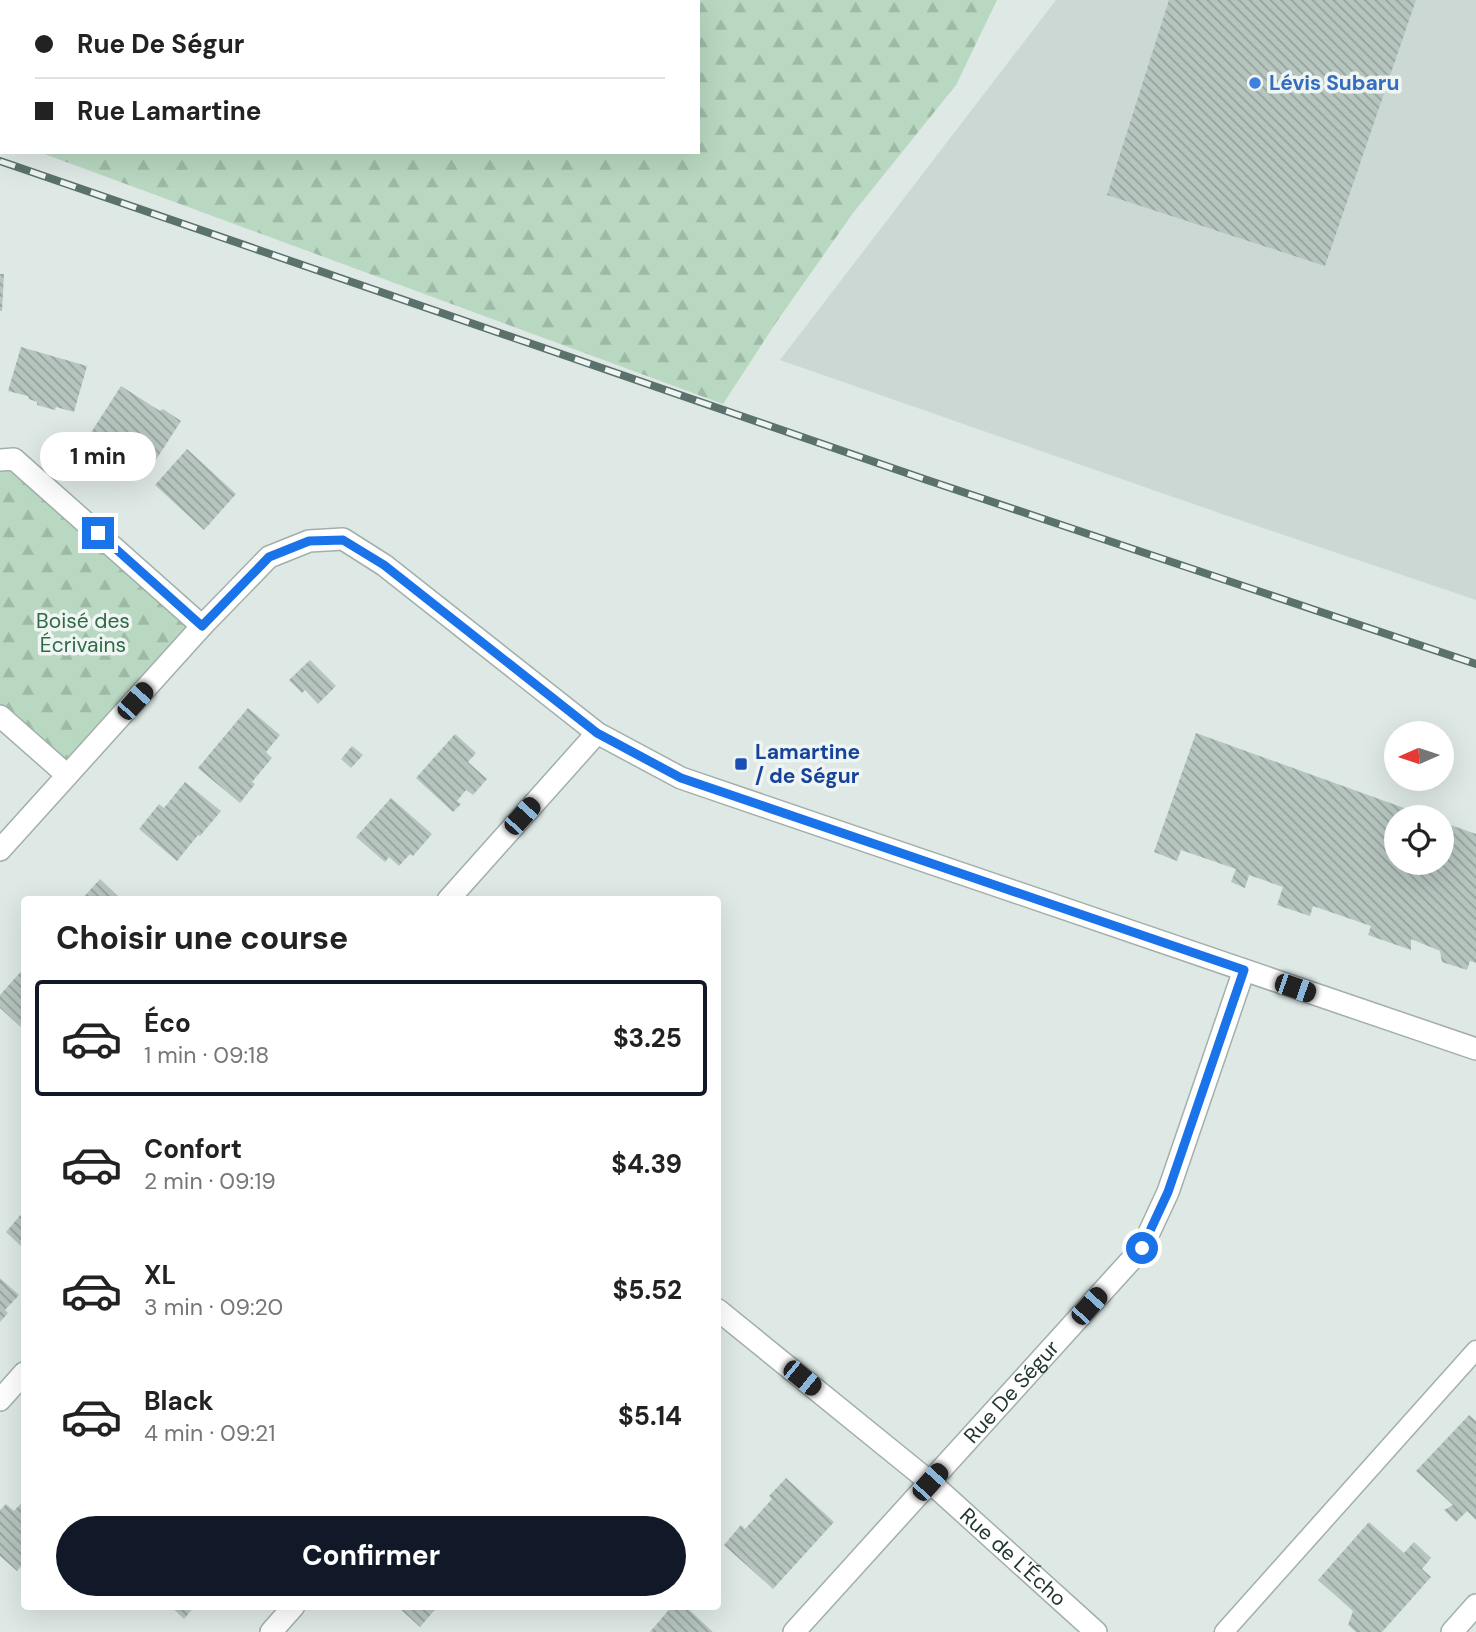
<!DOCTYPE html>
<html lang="fr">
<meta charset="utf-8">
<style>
:root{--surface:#fff;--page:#f6f6f6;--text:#222;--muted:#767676;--line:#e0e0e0;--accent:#111827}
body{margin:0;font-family:"DM Sans",sans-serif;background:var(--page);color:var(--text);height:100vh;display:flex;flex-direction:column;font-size:26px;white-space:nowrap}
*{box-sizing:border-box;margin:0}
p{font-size:23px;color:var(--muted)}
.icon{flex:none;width:38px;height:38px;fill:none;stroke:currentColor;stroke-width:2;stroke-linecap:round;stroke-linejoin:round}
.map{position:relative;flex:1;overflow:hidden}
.drawer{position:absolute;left:21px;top:896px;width:700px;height:714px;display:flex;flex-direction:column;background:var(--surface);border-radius:7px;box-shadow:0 7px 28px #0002}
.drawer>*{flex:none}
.guide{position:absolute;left:0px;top:0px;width:700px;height:154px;box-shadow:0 7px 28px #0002;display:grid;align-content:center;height:154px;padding:0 35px;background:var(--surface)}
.needle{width:46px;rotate:267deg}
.tools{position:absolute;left:1384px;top:721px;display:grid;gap:14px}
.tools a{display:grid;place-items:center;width:70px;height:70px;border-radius:50%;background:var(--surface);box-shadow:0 7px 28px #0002;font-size:35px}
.end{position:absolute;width:32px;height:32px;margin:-16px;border:9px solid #1a73e8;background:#fff;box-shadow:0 0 0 4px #fff}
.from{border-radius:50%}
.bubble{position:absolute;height:49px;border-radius:24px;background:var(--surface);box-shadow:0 7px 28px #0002;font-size:23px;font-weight:700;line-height:49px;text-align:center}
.car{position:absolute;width:21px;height:42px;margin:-21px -10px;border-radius:9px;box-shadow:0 0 5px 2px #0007;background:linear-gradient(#222 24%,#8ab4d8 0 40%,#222 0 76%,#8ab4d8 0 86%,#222 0)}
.guide b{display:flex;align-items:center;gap:24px;height:66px;font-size:26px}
.guide b+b{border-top:2px solid var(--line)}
.guide i{width:18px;height:18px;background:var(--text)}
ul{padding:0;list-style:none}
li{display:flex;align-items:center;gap:21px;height:116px;margin:0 14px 10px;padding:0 21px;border:4px solid transparent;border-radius:7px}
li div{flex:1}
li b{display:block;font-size:26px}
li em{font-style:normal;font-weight:700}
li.active{border-color:var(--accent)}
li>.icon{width:63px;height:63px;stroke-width:1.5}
h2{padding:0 35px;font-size:32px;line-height:84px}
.action{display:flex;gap:14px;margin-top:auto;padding:14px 35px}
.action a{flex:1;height:80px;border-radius:42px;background:var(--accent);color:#fff;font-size:28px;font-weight:700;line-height:80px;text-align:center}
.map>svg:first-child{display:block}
.built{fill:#ccd8d3}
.forest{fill:url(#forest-firs)}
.building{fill:url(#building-back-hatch)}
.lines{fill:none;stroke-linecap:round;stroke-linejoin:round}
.lane-casing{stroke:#a2afaa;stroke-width:21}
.street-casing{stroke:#a2afaa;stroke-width:24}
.secondary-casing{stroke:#9eb3ab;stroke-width:24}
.lane{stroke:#fff;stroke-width:18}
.street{stroke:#fff;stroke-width:21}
.secondary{stroke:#fff;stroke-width:21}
.rail-casing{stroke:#5b726c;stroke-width:8}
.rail{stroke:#eef5f2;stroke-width:5;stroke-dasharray:16;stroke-linecap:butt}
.route{stroke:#1a73e8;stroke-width:9}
.shop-dot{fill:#3f7fe0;stroke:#eef5f2;stroke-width:2.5}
.transit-dot{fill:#1a4fb4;stroke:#eef5f2;stroke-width:2.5}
.labels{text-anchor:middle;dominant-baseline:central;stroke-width:7;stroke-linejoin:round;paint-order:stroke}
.shop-label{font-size:21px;font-weight:bold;fill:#366cbe;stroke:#eef5f2;text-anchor:start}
.park-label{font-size:21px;fill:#2f6945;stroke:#eef5f2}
.transit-label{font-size:21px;font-weight:bold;fill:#164399;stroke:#eef5f2;text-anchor:start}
.street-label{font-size:21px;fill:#213630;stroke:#eef5f2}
</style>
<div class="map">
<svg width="1476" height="1632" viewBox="0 0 1476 1632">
<defs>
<pattern id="forest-firs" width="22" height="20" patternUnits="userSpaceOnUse" patternTransform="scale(1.75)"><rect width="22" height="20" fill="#b8d8c1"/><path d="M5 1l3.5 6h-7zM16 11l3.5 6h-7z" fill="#9ebaa6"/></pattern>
<pattern id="building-back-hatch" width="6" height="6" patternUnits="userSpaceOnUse" patternTransform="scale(1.75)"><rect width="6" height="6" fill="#b7c5bf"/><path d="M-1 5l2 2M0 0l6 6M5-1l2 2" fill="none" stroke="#94a19c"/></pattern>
</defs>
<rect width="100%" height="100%" fill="#dee8e4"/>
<path class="built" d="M 1056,0 L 1476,0 L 1476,600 L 1228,516 L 780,360 Z"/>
<path class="forest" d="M 0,0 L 997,0 L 956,85 L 853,213 L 775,324 L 723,404 L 39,152 L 698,152 L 698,2 L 2,2 L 2,139 L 0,138 Z
M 0,460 L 202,626 L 67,775 L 0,716 Z"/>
<path class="building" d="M 1169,0 L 1416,0 L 1325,266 L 1107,195 Z
M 0,274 L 4,274 L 2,311 L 0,311 Z
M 21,347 L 87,366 L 74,412 L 56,407 L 55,410 L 37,405 L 37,402 L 29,399 L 28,396 L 8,391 Z
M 121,386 L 160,411 L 163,409 L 181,421 L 152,466 L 136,456 L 129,459 L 90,434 Z
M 187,449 L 236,494 L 204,530 L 155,485 Z
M 310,660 L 336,686 L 318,704 L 305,690 L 302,693 L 289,680 Z
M 248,708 L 280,735 L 266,752 L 272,758 L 252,782 L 255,784 L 240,803 L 198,768 Z
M 1196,733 L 1429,817 L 1396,817 L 1396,863 L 1442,863 L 1442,822 L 1476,834 L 1476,963 L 1470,961 L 1467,970 L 1442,962 L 1440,951 L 1411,939 L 1411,950 L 1368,935 L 1371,926 L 1313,906 L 1310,916 L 1277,905 L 1283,887 L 1249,875 L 1245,888 L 1231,882 L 1236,869 L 1181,850 L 1177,861 L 1154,852 Z
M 455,734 L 476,753 L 468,762 L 487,779 L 473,795 L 466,790 L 457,801 L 461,804 L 453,812 L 416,778 Z
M 352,746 L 363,755 L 351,768 L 341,759 Z
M 185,782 L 221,811 L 200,836 L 198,835 L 177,861 L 139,829 L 159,804 L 164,808 Z
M 391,798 L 432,834 L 413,856 L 410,854 L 399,866 L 389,857 L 385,862 L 356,837 Z
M 100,879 L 122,900 L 81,900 Z
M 24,968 L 24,1030 L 0,1008 L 0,995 Z
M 24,1211 L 24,1249 L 6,1232 Z
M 0,1278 L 19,1295 L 5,1310 L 8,1313 L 0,1322 Z
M 1469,1415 L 1476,1421 L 1476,1520 L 1467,1511 L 1456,1522 L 1444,1510 L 1453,1505 L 1416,1471 Z
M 786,1478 L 834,1522 L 773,1589 L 724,1545 L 741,1525 L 745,1529 L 772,1499 L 769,1496 Z
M 24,1500 L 24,1563 L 17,1571 L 0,1556 L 0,1510 L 6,1504 L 14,1511 Z
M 1369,1522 L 1404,1553 L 1414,1542 L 1431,1558 L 1422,1569 L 1431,1577 L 1382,1632 L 1356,1632 L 1348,1625 L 1353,1611 L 1318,1580 Z
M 170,1606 L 195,1606 L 184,1619 Z
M 397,1606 L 438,1606 L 420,1627 Z
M 672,1606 L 685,1606 L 713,1632 L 650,1632 Z"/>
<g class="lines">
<g class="lane-casing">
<path id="lane" d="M 1224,1632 L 1476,1350"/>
</g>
<g class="street-casing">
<g id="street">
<path d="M 0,460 L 14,459 L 202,626"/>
<path d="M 0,716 L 67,775"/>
<path d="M 0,850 L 202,626 L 269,557 L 309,541 L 343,539 L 384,565 L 597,733 L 681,778 L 1476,1049"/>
<path d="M 448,900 L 597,733"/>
<path id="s1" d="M 718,1310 L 930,1482 L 1096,1632"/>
<path d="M 0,1400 L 24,1373"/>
<path d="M 271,1632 L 294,1606"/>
<path id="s2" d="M 794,1632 L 1142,1248 L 1168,1192 L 1244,970"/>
</g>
</g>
<g class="secondary-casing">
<path id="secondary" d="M 1452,1632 L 1476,1605"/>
</g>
<use href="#lane" class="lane"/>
<use href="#street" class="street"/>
<use href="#secondary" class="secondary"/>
<g class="rail-casing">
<path id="rail" d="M 0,161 L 927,480 L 1476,664"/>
</g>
<use href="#rail" class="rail"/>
</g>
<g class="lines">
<path class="route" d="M 98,533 L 202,626 L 269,557 L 309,541 L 343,540 L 384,565 L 597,733 L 681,778 L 1244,970 L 1168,1192 L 1142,1248"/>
</g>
<circle class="shop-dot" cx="1255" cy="83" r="7"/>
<rect class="transit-dot" x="734" y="757" width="14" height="14" rx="3.5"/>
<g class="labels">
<g class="shop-label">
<text x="1269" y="83">Lévis Subaru</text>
</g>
<g class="park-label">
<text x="83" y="621">Boisé des<tspan x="83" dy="24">Écrivains</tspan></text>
</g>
<g class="transit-label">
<text x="755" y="752">Lamartine<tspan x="755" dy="24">/ de Ségur</tspan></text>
</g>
<g class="street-label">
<text stroke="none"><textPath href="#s2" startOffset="324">Rue De Ségur</textPath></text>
<text stroke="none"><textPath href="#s1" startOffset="385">Rue de L'Écho</textPath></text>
</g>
</g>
</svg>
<div class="tools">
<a><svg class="needle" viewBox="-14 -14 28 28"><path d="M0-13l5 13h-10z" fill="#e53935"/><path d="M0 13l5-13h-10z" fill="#767676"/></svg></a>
<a><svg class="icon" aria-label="locate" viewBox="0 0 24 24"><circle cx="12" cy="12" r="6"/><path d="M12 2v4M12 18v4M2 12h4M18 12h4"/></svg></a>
</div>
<i class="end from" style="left:1142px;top:1248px"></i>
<i class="end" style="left:98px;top:533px"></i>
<div class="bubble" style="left:40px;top:432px;width:116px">1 min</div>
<i class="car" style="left:135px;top:701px;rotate:42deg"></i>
<i class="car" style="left:522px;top:816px;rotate:42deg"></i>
<i class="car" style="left:1295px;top:988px;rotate:109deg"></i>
<i class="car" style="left:1089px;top:1306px;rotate:42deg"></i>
<i class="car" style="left:802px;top:1378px;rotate:129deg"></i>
<i class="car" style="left:930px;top:1482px;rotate:42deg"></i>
<div class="guide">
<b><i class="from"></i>Rue De Ségur</b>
<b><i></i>Rue Lamartine</b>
</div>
<section class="drawer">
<h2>Choisir une course</h2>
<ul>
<li class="active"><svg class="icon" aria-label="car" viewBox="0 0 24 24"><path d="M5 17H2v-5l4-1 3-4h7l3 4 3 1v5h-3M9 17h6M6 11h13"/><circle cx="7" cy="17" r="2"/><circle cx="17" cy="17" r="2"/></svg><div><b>Éco</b><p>1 min · 09:18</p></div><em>$3.25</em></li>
<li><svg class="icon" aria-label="car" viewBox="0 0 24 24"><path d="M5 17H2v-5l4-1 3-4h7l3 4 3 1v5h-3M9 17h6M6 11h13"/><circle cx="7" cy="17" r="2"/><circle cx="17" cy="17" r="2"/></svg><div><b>Confort</b><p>2 min · 09:19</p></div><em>$4.39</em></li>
<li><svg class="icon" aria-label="car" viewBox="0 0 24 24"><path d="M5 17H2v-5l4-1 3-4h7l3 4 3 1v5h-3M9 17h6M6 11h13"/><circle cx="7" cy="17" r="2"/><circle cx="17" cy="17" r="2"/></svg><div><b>XL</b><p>3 min · 09:20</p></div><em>$5.52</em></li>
<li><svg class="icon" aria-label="car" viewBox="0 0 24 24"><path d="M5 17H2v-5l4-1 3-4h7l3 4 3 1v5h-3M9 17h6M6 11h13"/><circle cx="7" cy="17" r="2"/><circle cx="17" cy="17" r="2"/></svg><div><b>Black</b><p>4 min · 09:21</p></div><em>$5.14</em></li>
</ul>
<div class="action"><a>Confirmer</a></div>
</section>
</div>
